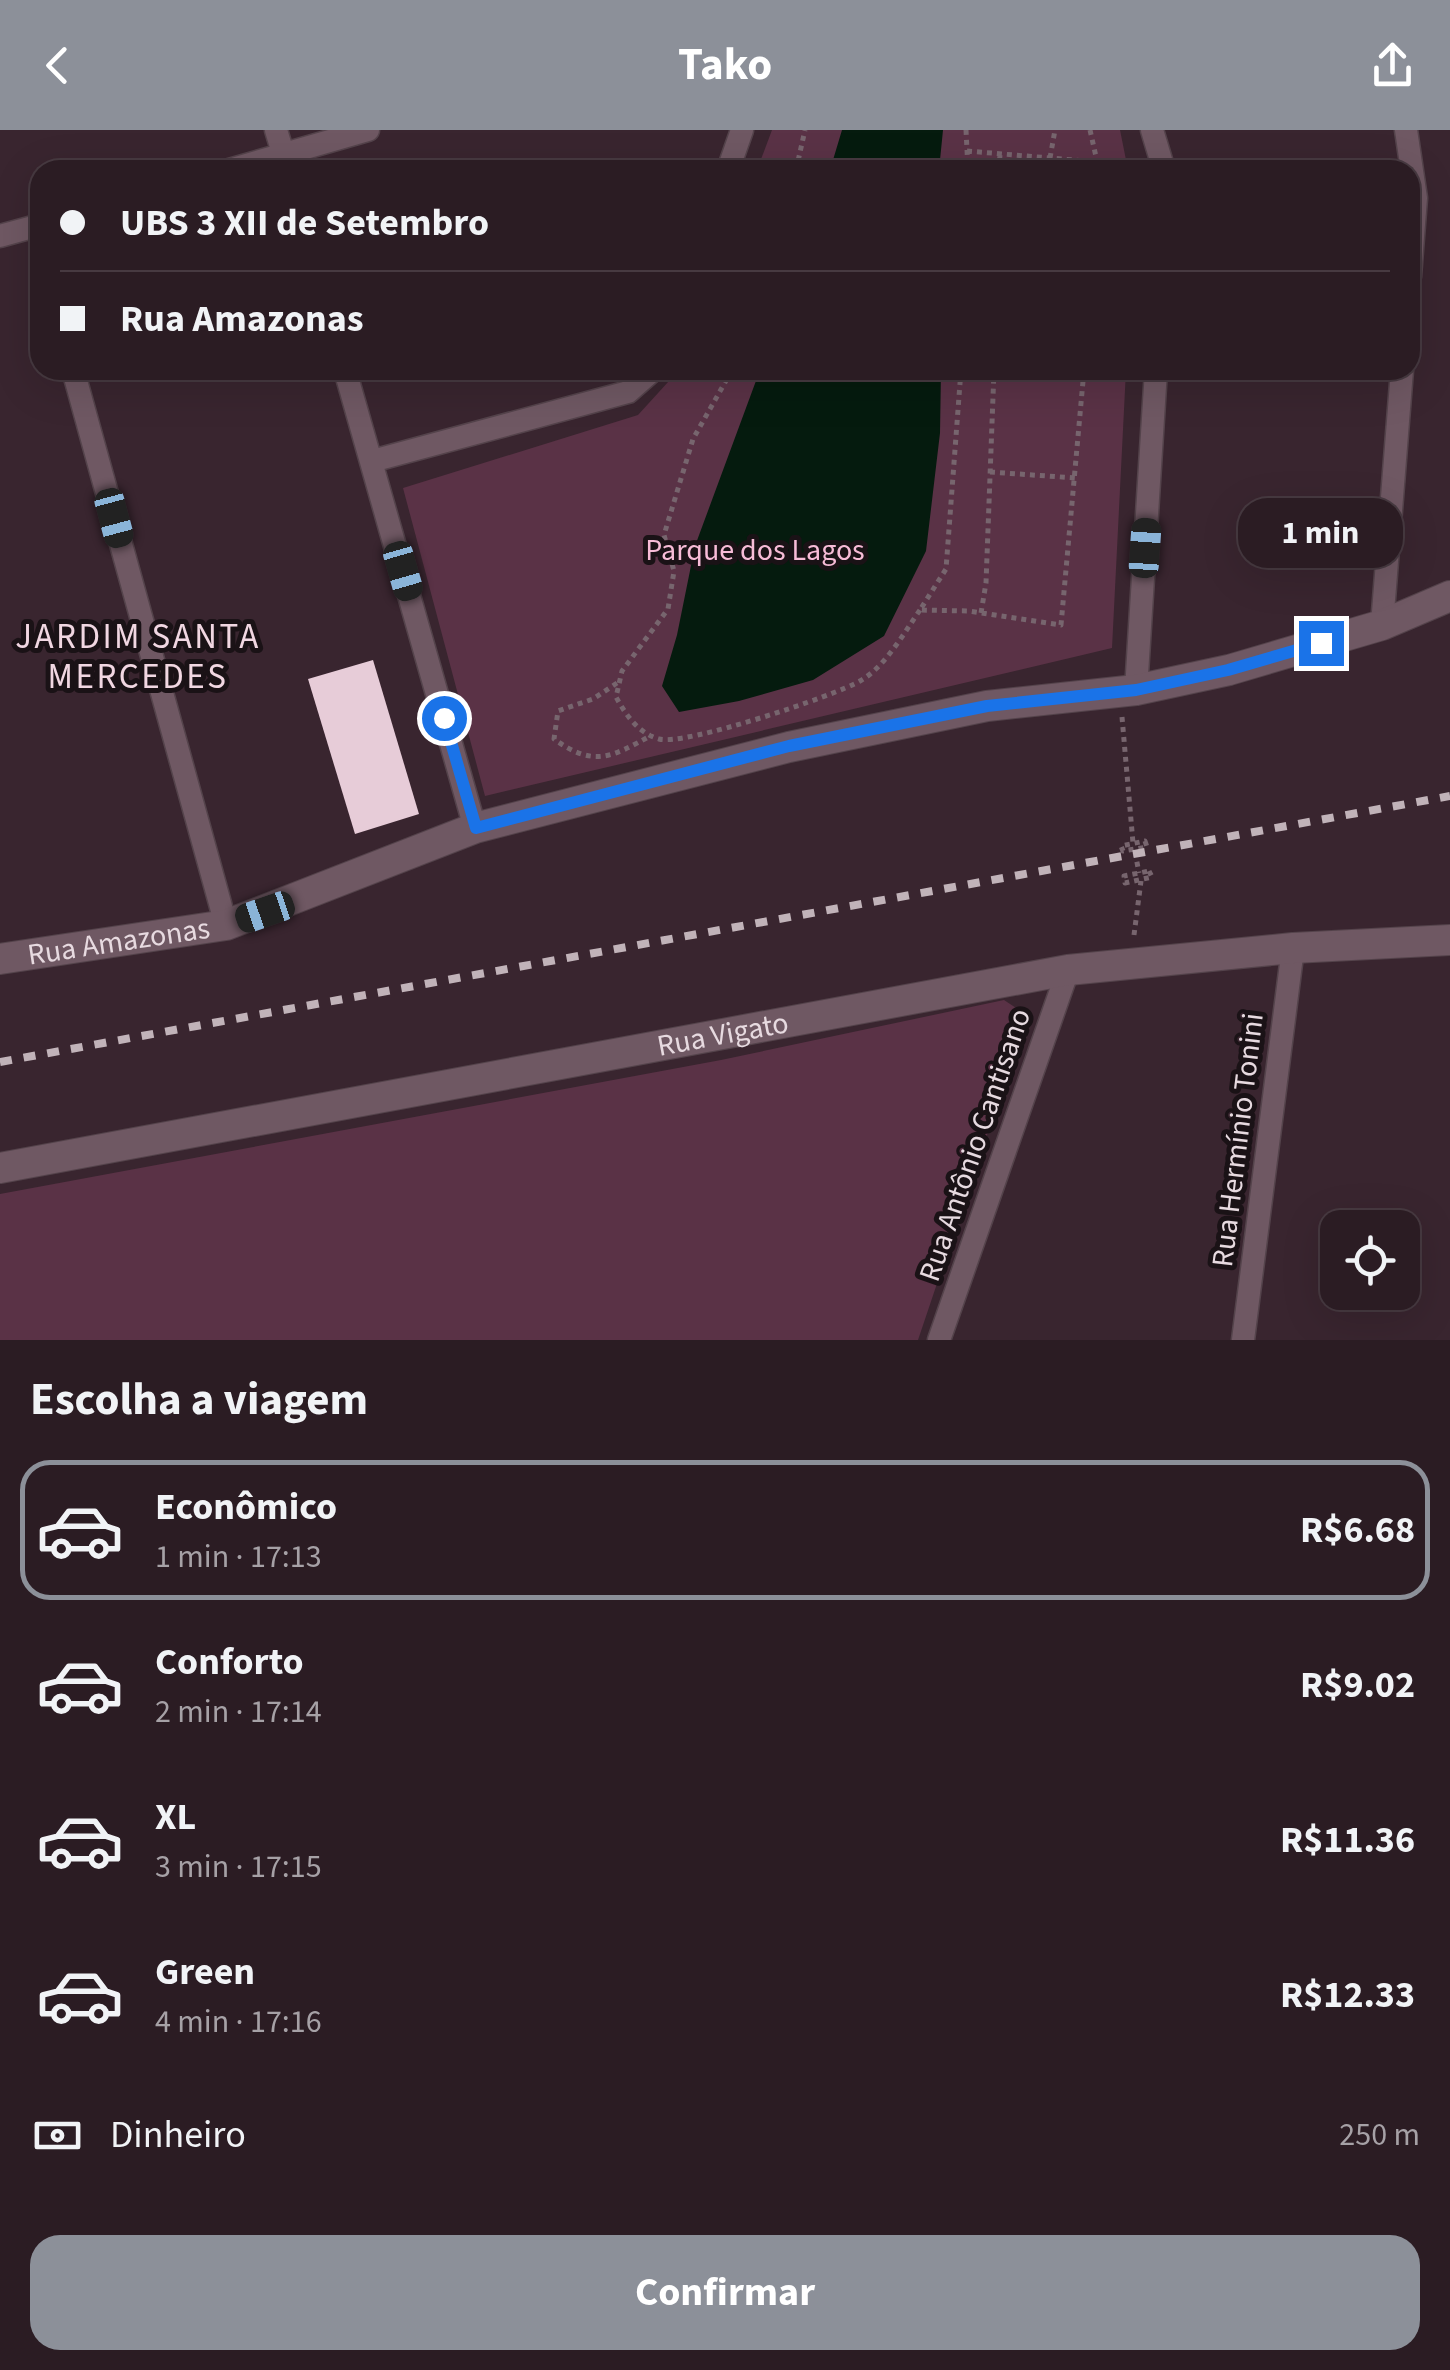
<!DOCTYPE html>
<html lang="pt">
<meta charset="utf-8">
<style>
:root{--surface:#2b1c23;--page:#33252b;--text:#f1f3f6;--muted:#a6a1a6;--line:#473a41;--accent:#8c9099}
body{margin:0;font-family:"Source Sans 3",sans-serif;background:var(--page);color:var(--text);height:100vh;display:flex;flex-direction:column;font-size:38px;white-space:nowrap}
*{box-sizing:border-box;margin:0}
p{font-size:32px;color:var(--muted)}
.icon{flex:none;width:55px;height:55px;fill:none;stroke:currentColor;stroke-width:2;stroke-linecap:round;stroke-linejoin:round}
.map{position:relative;height:1210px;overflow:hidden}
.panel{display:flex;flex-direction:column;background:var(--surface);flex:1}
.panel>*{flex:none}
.banner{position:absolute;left:30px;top:30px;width:1390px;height:220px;border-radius:30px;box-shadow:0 10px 40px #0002,0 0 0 2px var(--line);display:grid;align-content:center;height:220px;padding:0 30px;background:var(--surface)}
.buttons{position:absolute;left:1320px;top:1080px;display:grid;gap:20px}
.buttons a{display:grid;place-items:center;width:100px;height:100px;border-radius:20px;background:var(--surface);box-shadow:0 10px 40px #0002,0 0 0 2px var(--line);font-size:50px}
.end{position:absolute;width:45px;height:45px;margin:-22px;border:12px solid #1a73e8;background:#fff;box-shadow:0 0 0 5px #fff}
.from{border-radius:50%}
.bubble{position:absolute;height:70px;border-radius:30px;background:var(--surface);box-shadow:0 10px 40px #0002,0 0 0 2px var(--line);font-size:32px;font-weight:700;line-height:70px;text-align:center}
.car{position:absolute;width:30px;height:60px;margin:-30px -15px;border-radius:12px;box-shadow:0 0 8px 2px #0007;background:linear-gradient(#222 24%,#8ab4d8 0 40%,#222 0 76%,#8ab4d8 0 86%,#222 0)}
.banner b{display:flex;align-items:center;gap:35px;height:95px;font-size:38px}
.banner b+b{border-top:2px solid var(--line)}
.banner i{width:25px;height:25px;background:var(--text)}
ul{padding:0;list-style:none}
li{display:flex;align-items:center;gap:30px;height:140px;margin:0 20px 15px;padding:0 10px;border:5px solid transparent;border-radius:30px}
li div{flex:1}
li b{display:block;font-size:38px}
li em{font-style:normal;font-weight:700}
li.selected{border-color:var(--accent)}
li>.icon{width:90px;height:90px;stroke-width:1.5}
h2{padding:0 30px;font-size:45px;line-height:120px}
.pay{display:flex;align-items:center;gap:25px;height:110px;padding:0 30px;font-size:38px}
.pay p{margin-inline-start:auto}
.button{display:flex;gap:20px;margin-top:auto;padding:20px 30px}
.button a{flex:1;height:115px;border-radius:30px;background:var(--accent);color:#fff;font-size:40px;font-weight:700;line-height:115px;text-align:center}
header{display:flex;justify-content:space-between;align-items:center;height:130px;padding:0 30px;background:var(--accent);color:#fff;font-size:45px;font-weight:700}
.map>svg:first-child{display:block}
.green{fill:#5a3246}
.water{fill:#051b0e}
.building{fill:#e7ccd8}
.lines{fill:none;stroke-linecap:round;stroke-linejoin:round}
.minor-casing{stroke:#54434b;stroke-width:25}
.tertiary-casing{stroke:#54434b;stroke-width:32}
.path{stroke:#77656e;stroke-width:5;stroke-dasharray:5 5;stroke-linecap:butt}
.minor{stroke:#6f5863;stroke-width:22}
.tertiary{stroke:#6f5863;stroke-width:30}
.rail{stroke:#c1b3b9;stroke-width:8;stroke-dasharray:12 12;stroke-linecap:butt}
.route{stroke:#1a73e8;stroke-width:12}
.labels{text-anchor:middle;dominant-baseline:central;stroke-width:10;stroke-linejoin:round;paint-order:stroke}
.park-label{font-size:30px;fill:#f7bcd7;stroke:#1a1216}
.street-label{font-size:30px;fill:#e7dae0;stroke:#1a1216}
.quarter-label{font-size:35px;letter-spacing:2.5px;fill:#f1d7e2;stroke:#1a1216}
</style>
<header><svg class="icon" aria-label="back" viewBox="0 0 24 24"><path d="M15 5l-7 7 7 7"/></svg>Tako<svg class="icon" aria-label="share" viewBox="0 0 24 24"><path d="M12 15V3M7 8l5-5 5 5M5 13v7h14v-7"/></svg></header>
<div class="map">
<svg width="1450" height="1210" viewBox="0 0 1450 1210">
<rect width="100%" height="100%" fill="#39252f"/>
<path class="green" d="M 772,0 L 1120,0 L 1128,40 L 757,40 Z
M 679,240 L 1126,240 L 1112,518 L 485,666 L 403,358 L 638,285 Z
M 1004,870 L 1019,880 L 1022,894 L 1020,907 L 918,1210 L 0,1210 L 0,1064 L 721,930 Z"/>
<path class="water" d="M 842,0 L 943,0 L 939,40 L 830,40 Z
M 760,240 L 941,240 L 940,303 L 926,421 L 884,506 L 813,550 L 739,571 L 679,582 L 662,556 L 677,505 L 695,416 Z"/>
<path class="building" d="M 373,530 L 419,684 L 355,704 L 308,549 Z"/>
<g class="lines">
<g class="minor-casing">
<path id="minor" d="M 276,0 L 288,40
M 1152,0 L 1164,40
M 1406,0 L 1416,68 L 1410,146
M 229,40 L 368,0
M 728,40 L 742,0
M 0,106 L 40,95
M 73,240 L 226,795
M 345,240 L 475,698
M 372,331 L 628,262 L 653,240
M 1382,495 L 1402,240
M 1136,560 L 1156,240
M 939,1210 L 1068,840
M 1243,1210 L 1293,818"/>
</g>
<g class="tertiary-casing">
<g id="tertiary">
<path id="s1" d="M 0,829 L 226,795 L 475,698 L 789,617 L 987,576 L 1136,560 L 1229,540 L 1382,495 L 1450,466"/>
<path id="s2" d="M 0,1038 L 1068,840 L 1293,818 L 1450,810"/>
</g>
</g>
<path class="path" d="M 966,0 L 968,40
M 1090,0 L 1099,40
M 967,21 L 1097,32
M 1050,28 L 1055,0
M 796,40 L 805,0
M 999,40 L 1000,24
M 732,240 L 693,309 L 664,405 L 674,441 L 668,479 L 622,541 L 616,567 C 626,585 638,603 659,609 C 685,616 834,566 860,551 C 885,537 904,503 920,480
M 961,240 L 946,439 L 920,480 L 969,481 L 1061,495 L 1084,240
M 990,342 L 1076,348
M 981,483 L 986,453 L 994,240
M 617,553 L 593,569 L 558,581 L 554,609 C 594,638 612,627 652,605
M 1122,587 L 1133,713
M 1145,711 L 1147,717 L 1123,721 L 1121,716 Z
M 1135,722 L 1139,743
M 1149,741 L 1152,747 L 1125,753 L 1124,746 Z
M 1134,805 L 1141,751"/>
<use href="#minor" class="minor"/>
<use href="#tertiary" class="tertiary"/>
<path class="rail" d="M 0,932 L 1450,666"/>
</g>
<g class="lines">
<path class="route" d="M 444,588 L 476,698 L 789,616 L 987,576 L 1136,560 L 1228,540 L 1321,513"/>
</g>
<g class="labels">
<g class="park-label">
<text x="755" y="420">Parque dos Lagos</text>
</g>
<g class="street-label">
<text stroke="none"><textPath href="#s1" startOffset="120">Rua Amazonas</textPath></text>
<text stroke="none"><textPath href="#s2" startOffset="735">Rua Vigato</textPath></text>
<text transform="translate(1238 1010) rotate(-83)">Rua Hermínio Tonini</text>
<text transform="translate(975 1015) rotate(-71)">Rua Antônio Cantisano</text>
</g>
<g class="quarter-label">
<text x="138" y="507">JARDIM SANTA<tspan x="138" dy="40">MERCEDES</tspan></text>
</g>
</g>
</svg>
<div class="buttons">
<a><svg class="icon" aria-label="locate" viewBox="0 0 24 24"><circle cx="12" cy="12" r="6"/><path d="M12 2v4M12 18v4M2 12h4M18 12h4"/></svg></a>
</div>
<i class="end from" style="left:444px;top:588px"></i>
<i class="end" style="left:1321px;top:513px"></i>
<div class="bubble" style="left:1238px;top:368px;width:165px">1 min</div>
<i class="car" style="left:114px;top:388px;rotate:165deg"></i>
<i class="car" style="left:1145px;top:418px;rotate:4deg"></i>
<i class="car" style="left:403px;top:441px;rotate:164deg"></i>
<i class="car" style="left:265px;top:782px;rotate:251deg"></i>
<div class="banner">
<b><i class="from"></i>UBS 3 XII de Setembro</b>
<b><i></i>Rua Amazonas</b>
</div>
</div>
<section class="panel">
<h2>Escolha a viagem</h2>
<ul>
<li class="selected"><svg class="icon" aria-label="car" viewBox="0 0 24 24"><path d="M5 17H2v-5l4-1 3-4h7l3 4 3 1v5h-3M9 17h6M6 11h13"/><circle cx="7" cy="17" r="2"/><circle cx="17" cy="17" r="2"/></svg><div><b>Econômico</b><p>1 min · 17:13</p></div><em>R$6.68</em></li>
<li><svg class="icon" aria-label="car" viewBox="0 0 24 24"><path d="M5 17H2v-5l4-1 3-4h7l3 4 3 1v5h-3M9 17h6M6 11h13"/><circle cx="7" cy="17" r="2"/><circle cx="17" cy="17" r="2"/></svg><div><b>Conforto</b><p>2 min · 17:14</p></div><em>R$9.02</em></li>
<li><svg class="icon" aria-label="car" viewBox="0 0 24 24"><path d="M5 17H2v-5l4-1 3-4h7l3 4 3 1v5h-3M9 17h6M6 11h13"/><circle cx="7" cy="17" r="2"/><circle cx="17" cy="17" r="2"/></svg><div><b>XL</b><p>3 min · 17:15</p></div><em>R$11.36</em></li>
<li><svg class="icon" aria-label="car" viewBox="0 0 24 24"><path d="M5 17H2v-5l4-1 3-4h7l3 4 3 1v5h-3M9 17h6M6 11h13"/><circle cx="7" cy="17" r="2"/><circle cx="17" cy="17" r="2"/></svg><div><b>Green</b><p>4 min · 17:16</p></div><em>R$12.33</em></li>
</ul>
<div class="pay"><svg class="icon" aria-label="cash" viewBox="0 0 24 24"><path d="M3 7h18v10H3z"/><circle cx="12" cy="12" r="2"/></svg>Dinheiro<p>250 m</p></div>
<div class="button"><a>Confirmar</a></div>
</section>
